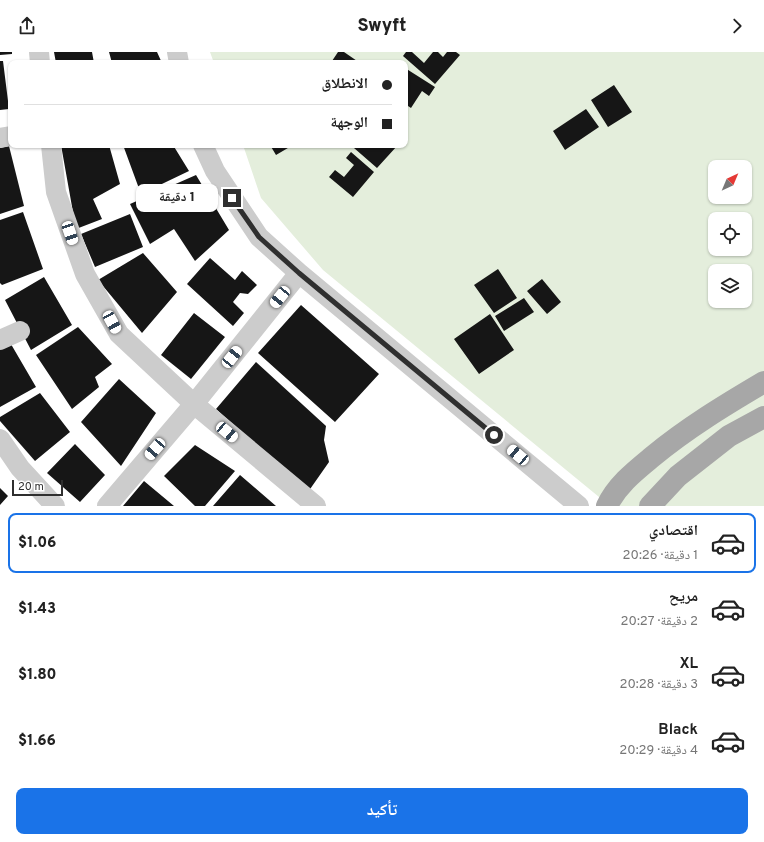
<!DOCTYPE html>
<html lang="ar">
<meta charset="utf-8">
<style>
:root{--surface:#fff;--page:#f6f6f6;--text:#222;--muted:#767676;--line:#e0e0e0;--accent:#1a73e8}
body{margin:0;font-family:Overpass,"Noto Naskh Arabic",sans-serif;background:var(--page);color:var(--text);direction:rtl;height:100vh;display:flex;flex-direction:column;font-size:15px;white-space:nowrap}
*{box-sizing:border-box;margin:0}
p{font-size:13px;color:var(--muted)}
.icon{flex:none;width:22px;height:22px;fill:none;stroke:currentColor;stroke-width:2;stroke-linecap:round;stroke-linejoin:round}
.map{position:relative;height:454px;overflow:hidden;direction:ltr}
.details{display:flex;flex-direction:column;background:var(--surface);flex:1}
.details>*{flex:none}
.top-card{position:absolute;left:8px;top:8px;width:400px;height:88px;border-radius:8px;box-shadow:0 1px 3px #0004;direction:rtl;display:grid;align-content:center;height:88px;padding:0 16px;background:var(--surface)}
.needle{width:26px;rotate:44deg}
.buttons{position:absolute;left:708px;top:108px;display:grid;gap:8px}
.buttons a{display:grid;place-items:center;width:44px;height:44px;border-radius:8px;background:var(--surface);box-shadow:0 1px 3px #0004;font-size:20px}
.scale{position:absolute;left:12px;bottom:10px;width:51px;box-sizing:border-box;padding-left:4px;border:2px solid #2f2f2f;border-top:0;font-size:11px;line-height:14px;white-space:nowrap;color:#2f2f2f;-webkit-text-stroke:3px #fff;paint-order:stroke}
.end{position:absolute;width:18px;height:18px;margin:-9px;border:5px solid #2f2f2f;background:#fff;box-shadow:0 0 0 2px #fff}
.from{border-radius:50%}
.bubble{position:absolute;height:28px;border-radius:8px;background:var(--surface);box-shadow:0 1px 3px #0004;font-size:13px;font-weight:800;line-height:28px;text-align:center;direction:rtl}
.car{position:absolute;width:12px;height:24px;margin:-12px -6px;border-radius:5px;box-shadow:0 0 3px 1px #0007;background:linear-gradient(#fff 24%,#345 0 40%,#fff 0 76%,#345 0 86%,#fff 0)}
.top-card b{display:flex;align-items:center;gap:14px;height:38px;font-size:15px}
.top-card b+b{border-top:1px solid var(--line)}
.top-card i{width:10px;height:10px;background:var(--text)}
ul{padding:7px 0 0;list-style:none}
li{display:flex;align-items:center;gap:12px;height:60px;margin:0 8px 6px;padding:0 8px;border:2px solid transparent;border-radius:8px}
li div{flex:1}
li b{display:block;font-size:15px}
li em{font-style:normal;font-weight:800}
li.on{border-color:var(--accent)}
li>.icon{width:36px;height:36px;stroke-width:1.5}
.button{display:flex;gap:8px;margin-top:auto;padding:8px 16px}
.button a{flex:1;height:46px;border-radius:8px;background:var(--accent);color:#fff;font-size:16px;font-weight:800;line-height:46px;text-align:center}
header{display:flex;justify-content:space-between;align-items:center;height:52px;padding:0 16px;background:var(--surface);font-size:18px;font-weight:800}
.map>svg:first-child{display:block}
.green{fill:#e4eedc;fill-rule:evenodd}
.building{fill:#161616}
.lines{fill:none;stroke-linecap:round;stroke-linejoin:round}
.minor{stroke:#ccc;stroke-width:20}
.major{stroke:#a7a7a7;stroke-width:22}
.route{stroke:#2f2f2f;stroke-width:5}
</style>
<header><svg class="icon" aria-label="forward" viewBox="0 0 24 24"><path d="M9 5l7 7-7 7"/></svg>Swyft<svg class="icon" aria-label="share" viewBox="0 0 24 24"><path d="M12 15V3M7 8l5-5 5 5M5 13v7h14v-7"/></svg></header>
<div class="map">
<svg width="764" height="454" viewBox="0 0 764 454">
<rect width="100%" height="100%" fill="#fff"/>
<path class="green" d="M 210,0 L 764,0 L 764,454 L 610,454 L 323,218 L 261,146 L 243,93 L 405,93 L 405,11 L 214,11 ZM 715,115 L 745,115 L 745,145 L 715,145 ZM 715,167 L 745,167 L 745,197 L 715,197 ZM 715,219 L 745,219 L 745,249 L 715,249 Z"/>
<path class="building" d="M 0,0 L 12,0 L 12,2 L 0,3 Z
M 54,0 L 92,0 L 94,11 L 56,11 Z
M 109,0 L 157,0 L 162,11 L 112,11 Z
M 338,0 L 344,0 L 360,11 L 335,11 L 332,9 Z
M 406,0 L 412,0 L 424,11 L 433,0 L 438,0 L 443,5 L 447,0 L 456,0 L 460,3 L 435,32 L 403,4 Z
M 0,9 L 3,9 L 9,57 L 0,58 Z
M 405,16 L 435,35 L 429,44 L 422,39 L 411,56 L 405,52 Z
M 614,33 L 632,60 L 608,75 L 591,48 Z
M 586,57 L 599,75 L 565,98 L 553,79 Z
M 61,93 L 109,93 L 120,132 L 93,147 L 102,167 L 76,177 Z
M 123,93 L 173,93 L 189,119 L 141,142 Z
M 270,93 L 293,93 L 276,103 Z
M 356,93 L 396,93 L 397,94 L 377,116 L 354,96 Z
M 9,94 L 24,154 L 0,162 L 0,96 Z
M 351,100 L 374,120 L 353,145 L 329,125 L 335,118 L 344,125 L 354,113 L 346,106 Z
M 196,123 L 229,178 L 195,209 L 174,177 L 150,192 L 130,152 Z
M 23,160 L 43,217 L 2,233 L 0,231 L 0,168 Z
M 130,162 L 143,195 L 95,215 L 81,182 Z
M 143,201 L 177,240 L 142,281 L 98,228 Z
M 210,206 L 235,228 L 242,219 L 257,233 L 248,242 L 240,241 L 233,250 L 244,261 L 233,274 L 187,232 Z
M 498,217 L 517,246 L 494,261 L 474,233 Z
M 44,225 L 72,273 L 31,298 L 5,248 Z
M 542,227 L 561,250 L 547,262 L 527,239 Z
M 524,246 L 534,260 L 504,279 L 495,264 Z
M 301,253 L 379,322 L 335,370 L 258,301 Z
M 194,261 L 225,285 L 191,327 L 161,303 Z
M 490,262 L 514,298 L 479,322 L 454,287 Z
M 78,275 L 112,312 L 95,325 L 99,335 L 72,357 L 36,303 Z
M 8,287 L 36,335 L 0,355 L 0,292 Z
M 256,310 L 326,374 L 324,388 L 329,410 L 308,440 L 216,357 Z
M 119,327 L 156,361 L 121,414 L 81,370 Z
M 40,341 L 70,380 L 35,409 L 0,369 L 0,365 Z
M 75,392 L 105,423 L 80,450 L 47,421 Z
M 195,393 L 235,419 L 205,454 L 195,454 L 164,424 Z
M 240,423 L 276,454 L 213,454 Z
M 144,429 L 174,454 L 123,454 Z
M 0,436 L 8,444 L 0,453 Z"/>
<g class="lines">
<path class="minor" d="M 39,0 L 40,11
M 177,0 L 179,11
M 0,86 L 11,84
M 51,93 L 56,140 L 85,222 L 119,282 L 194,352 L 316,454
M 203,93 L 215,119 L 259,185 L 299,221 L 579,454
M 0,288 L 20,279
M 0,387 L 20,416 L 55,454
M 107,454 L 194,352 L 299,221"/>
<path class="major" d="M 607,454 C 617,433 635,419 652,405 C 687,376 725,353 764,330
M 650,454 L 678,424 L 729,384 L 764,365"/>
</g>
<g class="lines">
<path class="route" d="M 232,146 L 259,185 L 299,221 L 494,383"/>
</g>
</svg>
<div class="buttons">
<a><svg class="needle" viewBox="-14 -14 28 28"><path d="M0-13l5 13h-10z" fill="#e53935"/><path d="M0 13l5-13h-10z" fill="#767676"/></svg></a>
<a><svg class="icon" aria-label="locate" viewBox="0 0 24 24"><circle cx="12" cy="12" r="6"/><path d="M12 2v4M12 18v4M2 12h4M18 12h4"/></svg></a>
<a><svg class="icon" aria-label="layers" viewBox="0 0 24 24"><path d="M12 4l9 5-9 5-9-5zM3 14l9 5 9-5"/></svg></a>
</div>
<div class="scale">20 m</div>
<i class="end from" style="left:494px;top:383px"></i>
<i class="end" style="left:232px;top:146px"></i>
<div class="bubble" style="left:136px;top:132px;width:82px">1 دقيقة</div>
<i class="car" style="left:70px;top:181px;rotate:161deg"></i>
<i class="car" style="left:280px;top:245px;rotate:219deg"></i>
<i class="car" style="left:112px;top:270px;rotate:151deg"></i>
<i class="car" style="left:232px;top:305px;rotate:39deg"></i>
<i class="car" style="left:227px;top:380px;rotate:130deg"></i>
<i class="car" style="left:155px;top:397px;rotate:221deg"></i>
<i class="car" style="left:518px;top:403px;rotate:310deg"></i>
<div class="top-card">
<b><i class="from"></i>الانطلاق</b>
<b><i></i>الوجهة</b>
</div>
</div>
<section class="details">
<ul>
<li class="on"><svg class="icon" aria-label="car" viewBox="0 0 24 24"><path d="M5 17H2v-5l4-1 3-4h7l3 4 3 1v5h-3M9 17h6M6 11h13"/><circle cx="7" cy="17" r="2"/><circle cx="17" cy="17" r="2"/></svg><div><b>اقتصادي</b><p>1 دقيقة · 20:26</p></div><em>$1.06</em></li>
<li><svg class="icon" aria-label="car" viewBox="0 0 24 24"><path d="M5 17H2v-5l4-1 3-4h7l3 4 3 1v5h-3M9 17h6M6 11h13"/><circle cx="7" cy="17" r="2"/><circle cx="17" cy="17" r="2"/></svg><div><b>مريح</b><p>2 دقيقة · 20:27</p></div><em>$1.43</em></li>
<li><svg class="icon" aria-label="car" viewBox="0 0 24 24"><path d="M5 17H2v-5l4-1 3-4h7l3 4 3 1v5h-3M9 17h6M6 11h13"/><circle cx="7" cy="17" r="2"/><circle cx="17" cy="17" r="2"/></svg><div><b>XL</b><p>3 دقيقة · 20:28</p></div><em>$1.80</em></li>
<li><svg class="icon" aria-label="car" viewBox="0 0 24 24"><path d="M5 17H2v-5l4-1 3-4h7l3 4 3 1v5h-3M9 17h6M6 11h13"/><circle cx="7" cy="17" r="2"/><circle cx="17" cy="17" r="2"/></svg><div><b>Black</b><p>4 دقيقة · 20:29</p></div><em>$1.66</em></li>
</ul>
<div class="button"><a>تأكيد</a></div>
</section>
